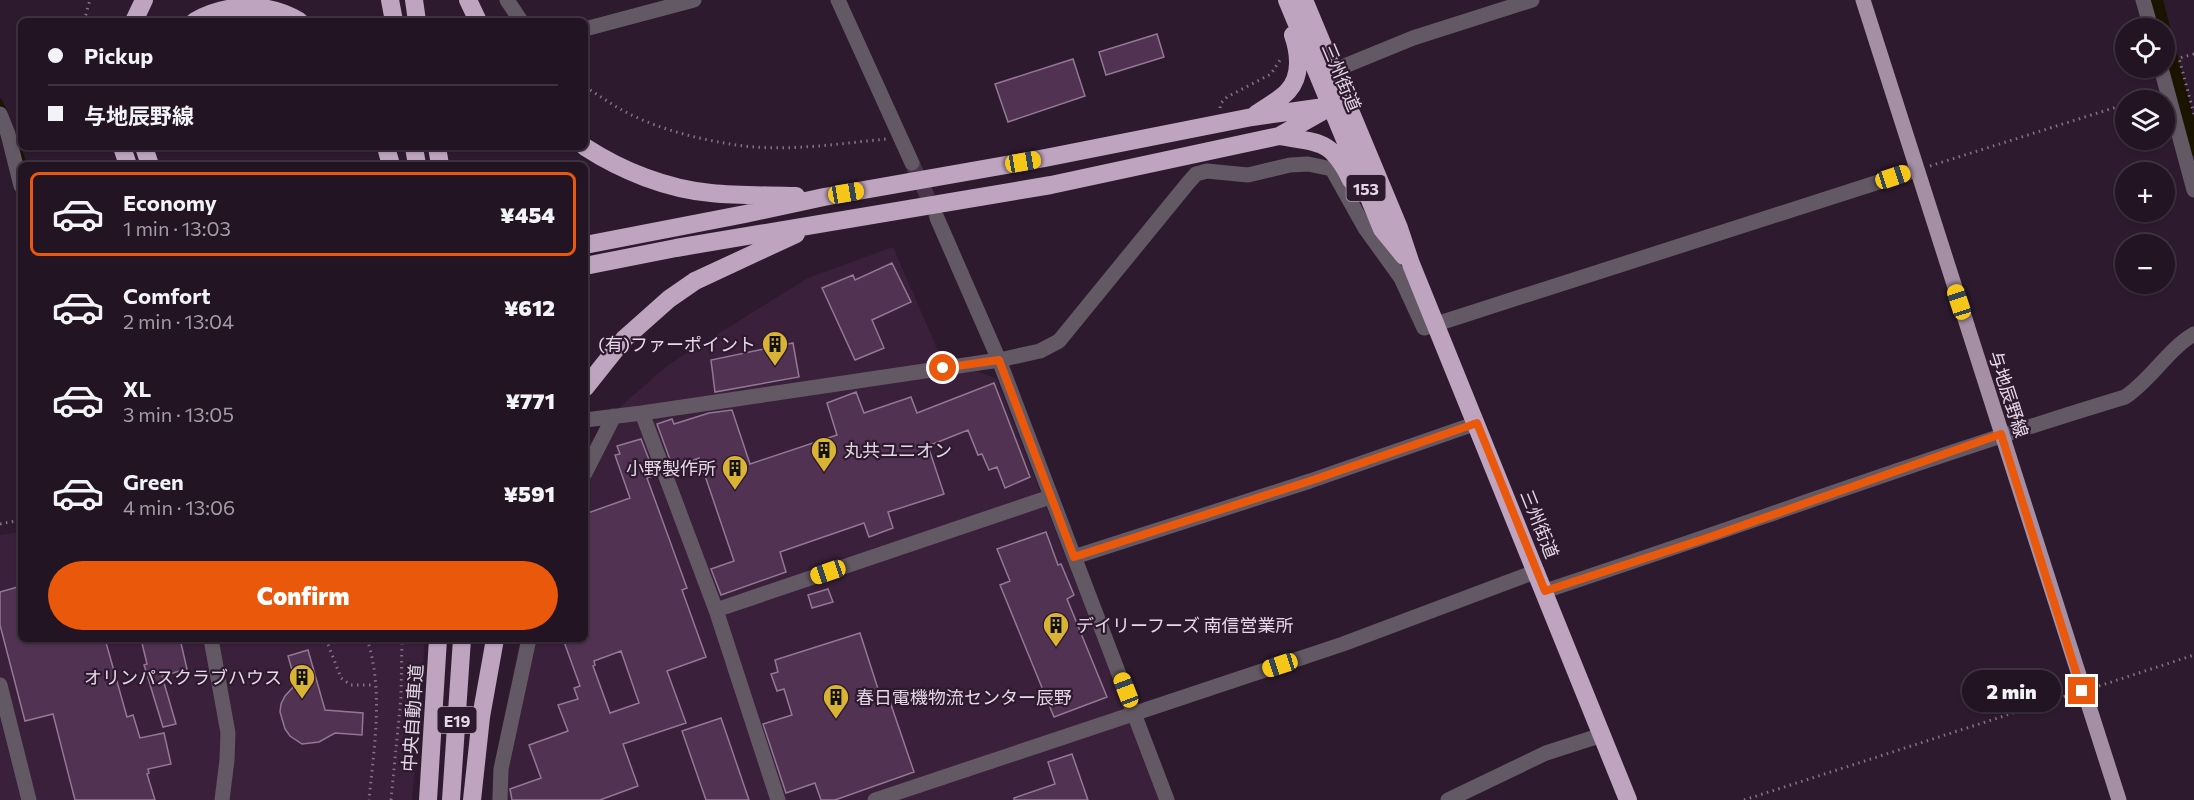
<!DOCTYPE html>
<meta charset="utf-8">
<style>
:root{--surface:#221423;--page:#2a1d2b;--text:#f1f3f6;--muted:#a29ea6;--line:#3f3341;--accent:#ea580c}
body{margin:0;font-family:Commissioner,"Noto Sans JP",sans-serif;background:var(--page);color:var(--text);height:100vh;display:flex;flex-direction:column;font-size:22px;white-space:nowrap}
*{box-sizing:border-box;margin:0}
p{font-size:20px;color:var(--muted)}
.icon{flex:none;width:33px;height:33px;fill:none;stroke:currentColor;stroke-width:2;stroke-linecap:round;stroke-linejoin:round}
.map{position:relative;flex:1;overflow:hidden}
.panel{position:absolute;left:18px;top:162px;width:570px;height:480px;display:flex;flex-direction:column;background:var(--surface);border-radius:9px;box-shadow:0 2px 4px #0004,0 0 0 2px var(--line)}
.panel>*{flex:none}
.hud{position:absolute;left:18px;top:18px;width:570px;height:132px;border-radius:9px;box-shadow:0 2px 4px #0004,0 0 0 2px var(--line);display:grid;align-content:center;height:132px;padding:0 30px;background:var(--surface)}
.tools{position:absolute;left:2115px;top:18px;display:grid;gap:12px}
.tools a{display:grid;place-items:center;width:60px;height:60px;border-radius:50%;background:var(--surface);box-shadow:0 2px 4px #0004,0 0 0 2px var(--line);font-size:30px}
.end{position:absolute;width:27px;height:27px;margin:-14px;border:8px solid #ea580c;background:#fff;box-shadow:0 0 0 3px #fff}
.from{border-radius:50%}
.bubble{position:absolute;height:42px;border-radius:21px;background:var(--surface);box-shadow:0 2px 4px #0004,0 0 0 2px var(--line);font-size:20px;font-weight:800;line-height:42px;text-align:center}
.car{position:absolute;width:18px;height:36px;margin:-18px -9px;border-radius:8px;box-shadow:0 0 4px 2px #0007;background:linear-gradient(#f5c518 24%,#345 0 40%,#f5c518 0 76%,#345 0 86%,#f5c518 0)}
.hud b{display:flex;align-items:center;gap:21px;height:57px;font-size:22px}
.hud b+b{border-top:2px solid var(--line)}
.hud i{width:15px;height:15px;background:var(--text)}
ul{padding:10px 0 0;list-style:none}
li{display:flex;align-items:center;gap:18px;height:84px;margin:0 12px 9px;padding:0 18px;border:3px solid transparent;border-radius:9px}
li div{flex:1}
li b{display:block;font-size:22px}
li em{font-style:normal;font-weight:800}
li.on{border-color:var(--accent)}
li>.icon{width:54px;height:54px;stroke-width:1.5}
.primary-button{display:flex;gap:12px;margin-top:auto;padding:12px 30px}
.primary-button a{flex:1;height:69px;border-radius:36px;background:var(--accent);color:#fff;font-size:24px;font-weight:800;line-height:69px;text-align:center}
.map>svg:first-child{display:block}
.built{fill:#3a203b}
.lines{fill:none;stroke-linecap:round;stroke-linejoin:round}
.stream{stroke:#1a1300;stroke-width:4.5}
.canal{stroke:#1a1300;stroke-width:16}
.building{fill:#513253;stroke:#927893;stroke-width:1.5;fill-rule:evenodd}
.minor-tunnel{stroke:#4a364b;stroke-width:15;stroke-dasharray:15 8;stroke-linecap:butt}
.path{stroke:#837284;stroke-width:3;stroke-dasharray:1.5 4.5;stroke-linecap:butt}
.minor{stroke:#635964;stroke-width:15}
.major{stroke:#a58fa5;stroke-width:15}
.highway{stroke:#bfa4c0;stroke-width:18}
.route{stroke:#ea580c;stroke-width:8}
.labels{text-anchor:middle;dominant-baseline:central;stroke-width:4.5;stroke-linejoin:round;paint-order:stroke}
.shield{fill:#2e1a2f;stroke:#af9fb0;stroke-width:1.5}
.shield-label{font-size:16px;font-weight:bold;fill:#e6d8e7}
.street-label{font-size:18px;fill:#e6d8e7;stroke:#2e1a2f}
.poi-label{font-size:18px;fill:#e6d8e7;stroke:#2e1a2f;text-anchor:end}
</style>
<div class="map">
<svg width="2194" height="800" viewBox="0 0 2194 800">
<rect width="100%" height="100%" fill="#2e1a2f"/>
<path class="built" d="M 893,247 L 942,360 L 996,378 L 1160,800 L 491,800 L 493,771 L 520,639 L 585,639 L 585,449 L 613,413 L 668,365 L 808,278 Z
M 21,532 L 21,639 L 425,639 L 412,800 L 0,800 L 0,535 Z"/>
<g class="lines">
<path class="stream" d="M 0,101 L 5,112
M 16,139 L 25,165"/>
<path class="canal" d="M 2155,0 L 2162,28
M 2164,36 L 2194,148"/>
</g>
<path class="building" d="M 1157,34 L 1164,57 L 1106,75 L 1099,52 Z
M 1073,59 L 1085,96 L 1008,122 L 995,84 Z
M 892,263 L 911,302 L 872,320 L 884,348 L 855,360 L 822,288 L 853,275 L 855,280 Z
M 793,343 L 799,377 L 715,392 L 711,360 Z
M 994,383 L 1030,477 L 1005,488 L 997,467 L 989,470 L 982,454 L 978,455 L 968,430 L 928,446 L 944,494 L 888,512 L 893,528 L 869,537 L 864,523 L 780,552 L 786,572 L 721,595 L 711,569 L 734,561 L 699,458 L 673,468 L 657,424 L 672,419 L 674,424 L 709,413 L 732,410 L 750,464 L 837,435 L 827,403 L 856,392 L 864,413 L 911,397 L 917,413 Z
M 641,439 L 655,475 L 647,478 L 687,588 L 682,590 L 706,657 L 667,671 L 686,723 L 623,744 L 638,786 L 600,800 L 512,800 L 510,789 L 541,778 L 529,745 L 568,731 L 558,705 L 578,699 L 574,688 L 580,686 L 563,639 L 585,639 L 585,514 L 630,498 L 615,455 L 620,454 L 617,446 ZM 621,651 L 639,703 L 610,713 L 593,666 L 595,665 L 594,661 Z
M 1046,532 L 1058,565 L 1061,564 L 1074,595 L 1067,599 L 1107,697 L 1054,717 L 1000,585 L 1010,581 L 997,549 Z
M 21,586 L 21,639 L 105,639 L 127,717 L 133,715 L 140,738 L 164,733 L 171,764 L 148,769 L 149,773 L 147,774 L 155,800 L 75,800 L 53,714 L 25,721 L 0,625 L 0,592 Z
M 828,589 L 833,602 L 812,608 L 808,595 Z
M 860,633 L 880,695 L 887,693 L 914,772 L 835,800 L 821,800 L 815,783 L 786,793 L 763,724 L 792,715 L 784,689 L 777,691 L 771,674 L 778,672 L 775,660 Z
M 141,639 L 180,639 L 187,669 L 162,676 L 176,724 L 163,727 L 144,665 L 147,664 Z
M 308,650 L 325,710 L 363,713 L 362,735 L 335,733 L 319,742 L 302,744 L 290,736 L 285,729 L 280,712 L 281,704 L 285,696 L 296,684 L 288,656 Z
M 721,718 L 749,800 L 706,800 L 682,731 Z
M 1072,754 L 1088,800 L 1014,800 L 1014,798 L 1055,784 L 1048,762 Z"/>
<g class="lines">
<path class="minor-tunnel" d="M 912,163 L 936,215"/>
<path class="path" d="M 84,21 L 90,0
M 2194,54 L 2179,58 L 2194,114
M 585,87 C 597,94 608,102 620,109 C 652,127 693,138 730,144 C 781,153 835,144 886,139
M 2136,100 L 2154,95
M 1220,108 L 1221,103 L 1227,97 L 1271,74 L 1280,60
M 1930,166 L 2126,104
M 0,524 L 21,520
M 326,639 L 341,678 L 351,685 L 375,685
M 367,639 C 384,690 374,747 369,800
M 2099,686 L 2194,655
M 391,800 L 401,697 L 402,639
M 1744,800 L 2069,695"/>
<path class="minor" d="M 507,0 L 521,21
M 838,0 L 912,163
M 2143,0 L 2151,28
M 585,29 L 694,0
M 2161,68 L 2194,190
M 1325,74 L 1413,38 L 1532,0
M 0,114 L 8,134 L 21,186
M 937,218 L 999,360 L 1167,800
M 642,413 L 999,360 L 1040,351 L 1059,341 L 1188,183 L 1196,174 L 1207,171 L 1248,175 L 1290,165 L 1308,164 L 1332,169 L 1365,228 L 1401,278 L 1424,328 L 1916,170
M 585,420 L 642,413 L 716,610
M 585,473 L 614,416
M 1074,557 L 1310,481 L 1477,423
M 1545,591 C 1739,527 1930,456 2125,397 C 2152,379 2167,350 2194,334
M 211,639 L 228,733 L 227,760 L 222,800
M 0,685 L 29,800
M 500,800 L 501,769 L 529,639
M 778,800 L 716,610 L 1050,497
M 875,800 L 1343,644 L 1537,571
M 1448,800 L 1546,753 L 1602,735"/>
<path class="major" d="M 1863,0 L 2119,800"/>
<path class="highway" d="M 390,0 L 394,21
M 414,0 L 417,21
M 468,0 L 478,21
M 1287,0 L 1382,229 L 1404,256
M 1304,0 L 1399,228 L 1411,264 L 1628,800
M 134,21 L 144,0
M 195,21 C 227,3 268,2 299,21
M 1256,114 C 1266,107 1280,100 1288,91 C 1302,76 1299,52 1293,35
M 1279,136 C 1319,143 1331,139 1351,180
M 122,147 L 128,165
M 144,147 L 150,165
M 386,147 L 391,165
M 414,147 L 417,165
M 437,147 L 440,165
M 585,147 C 622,171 667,189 711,193 C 739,196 768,195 796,196
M 585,245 L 745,214 L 824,197 L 1045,158 L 1252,117 L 1331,106 L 1348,119 L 1353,128
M 585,266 L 676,248 L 1051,185 L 1279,136 L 1325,110
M 585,388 L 624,339 L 669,299 L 695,281 L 796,234
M 428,800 L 438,639
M 451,800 L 462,639
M 472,800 L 481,717 L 495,639"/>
</g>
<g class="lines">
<path class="route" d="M 943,368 L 999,360 L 1074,557 L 1310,481 L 1477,423 L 1545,591 L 1707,538 L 2001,434 L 2082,691"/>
</g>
<defs>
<g id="building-pin" transform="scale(1.35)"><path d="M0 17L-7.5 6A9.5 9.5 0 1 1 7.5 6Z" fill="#d9b434" stroke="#2e1a2f"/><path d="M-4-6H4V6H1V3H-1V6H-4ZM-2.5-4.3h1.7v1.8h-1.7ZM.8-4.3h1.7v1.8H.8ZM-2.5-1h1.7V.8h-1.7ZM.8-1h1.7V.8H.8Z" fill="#111"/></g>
</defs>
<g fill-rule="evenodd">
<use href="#building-pin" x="775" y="344"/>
<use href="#building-pin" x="824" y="450"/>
<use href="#building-pin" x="735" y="468"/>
<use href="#building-pin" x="1056" y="625"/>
<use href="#building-pin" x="302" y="677"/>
<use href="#building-pin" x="836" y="697"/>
</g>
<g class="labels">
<g class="shield">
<rect x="1346.5" y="175" width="39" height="26" rx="4.5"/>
<rect x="437.5" y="707" width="39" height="26" rx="4.5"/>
</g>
<g class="shield-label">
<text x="1366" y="188">153</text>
<text x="457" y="720">E19</text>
</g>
<g class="street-label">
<text transform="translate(1342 77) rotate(67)">三州街道</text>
<text transform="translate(2009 394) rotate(72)">与地辰野線</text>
<text transform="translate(1540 524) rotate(68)">三州街道</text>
<text transform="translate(412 718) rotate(-86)">中央自動車道</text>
</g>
<g class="poi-label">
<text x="756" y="344">(有)ファーポイント</text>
<text x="844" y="450" text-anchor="start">丸共ユニオン</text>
<text x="716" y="468">小野製作所</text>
<text x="1076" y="625" text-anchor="start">デイリーフーズ 南信営業所</text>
<text x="282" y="677">オリンパスクラブハウス</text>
<text x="856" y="697" text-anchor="start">春日電機物流センター辰野</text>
</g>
</g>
</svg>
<div class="tools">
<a><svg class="icon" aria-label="locate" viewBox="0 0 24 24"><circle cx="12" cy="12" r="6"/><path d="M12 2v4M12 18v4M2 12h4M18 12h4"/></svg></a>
<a><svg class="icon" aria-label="layers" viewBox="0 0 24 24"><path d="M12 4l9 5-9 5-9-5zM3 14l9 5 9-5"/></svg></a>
<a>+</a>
<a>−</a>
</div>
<i class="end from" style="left:943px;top:368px"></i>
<i class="end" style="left:2082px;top:691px"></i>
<div class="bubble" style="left:1962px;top:670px;width:99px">2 min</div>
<i class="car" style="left:1023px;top:162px;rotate:80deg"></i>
<i class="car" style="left:1893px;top:177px;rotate:72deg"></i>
<i class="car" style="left:846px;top:193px;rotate:80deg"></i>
<i class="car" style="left:1959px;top:302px;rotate:342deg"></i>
<i class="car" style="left:828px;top:572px;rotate:251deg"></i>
<i class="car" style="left:1280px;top:665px;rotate:252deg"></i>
<i class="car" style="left:1126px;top:690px;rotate:339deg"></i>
<div class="hud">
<b><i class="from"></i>Pickup</b>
<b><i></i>与地辰野線</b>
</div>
<section class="panel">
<ul>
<li class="on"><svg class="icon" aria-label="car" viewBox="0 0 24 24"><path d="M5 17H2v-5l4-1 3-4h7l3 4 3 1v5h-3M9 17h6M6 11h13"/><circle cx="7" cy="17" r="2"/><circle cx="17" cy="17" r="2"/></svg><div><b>Economy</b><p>1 min · 13:03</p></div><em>¥454</em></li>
<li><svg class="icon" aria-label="car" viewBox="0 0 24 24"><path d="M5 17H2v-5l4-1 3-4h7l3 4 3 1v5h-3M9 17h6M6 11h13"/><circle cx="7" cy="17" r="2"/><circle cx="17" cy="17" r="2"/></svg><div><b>Comfort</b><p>2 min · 13:04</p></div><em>¥612</em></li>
<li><svg class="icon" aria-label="car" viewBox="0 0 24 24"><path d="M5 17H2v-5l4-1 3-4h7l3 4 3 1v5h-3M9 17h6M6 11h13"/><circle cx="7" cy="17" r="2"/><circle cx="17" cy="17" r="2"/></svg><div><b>XL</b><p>3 min · 13:05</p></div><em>¥771</em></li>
<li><svg class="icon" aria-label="car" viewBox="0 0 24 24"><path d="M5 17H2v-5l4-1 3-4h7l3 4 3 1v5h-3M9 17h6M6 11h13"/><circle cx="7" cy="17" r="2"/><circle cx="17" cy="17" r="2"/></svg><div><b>Green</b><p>4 min · 13:06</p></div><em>¥591</em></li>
</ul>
<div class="primary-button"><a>Confirm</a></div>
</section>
</div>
